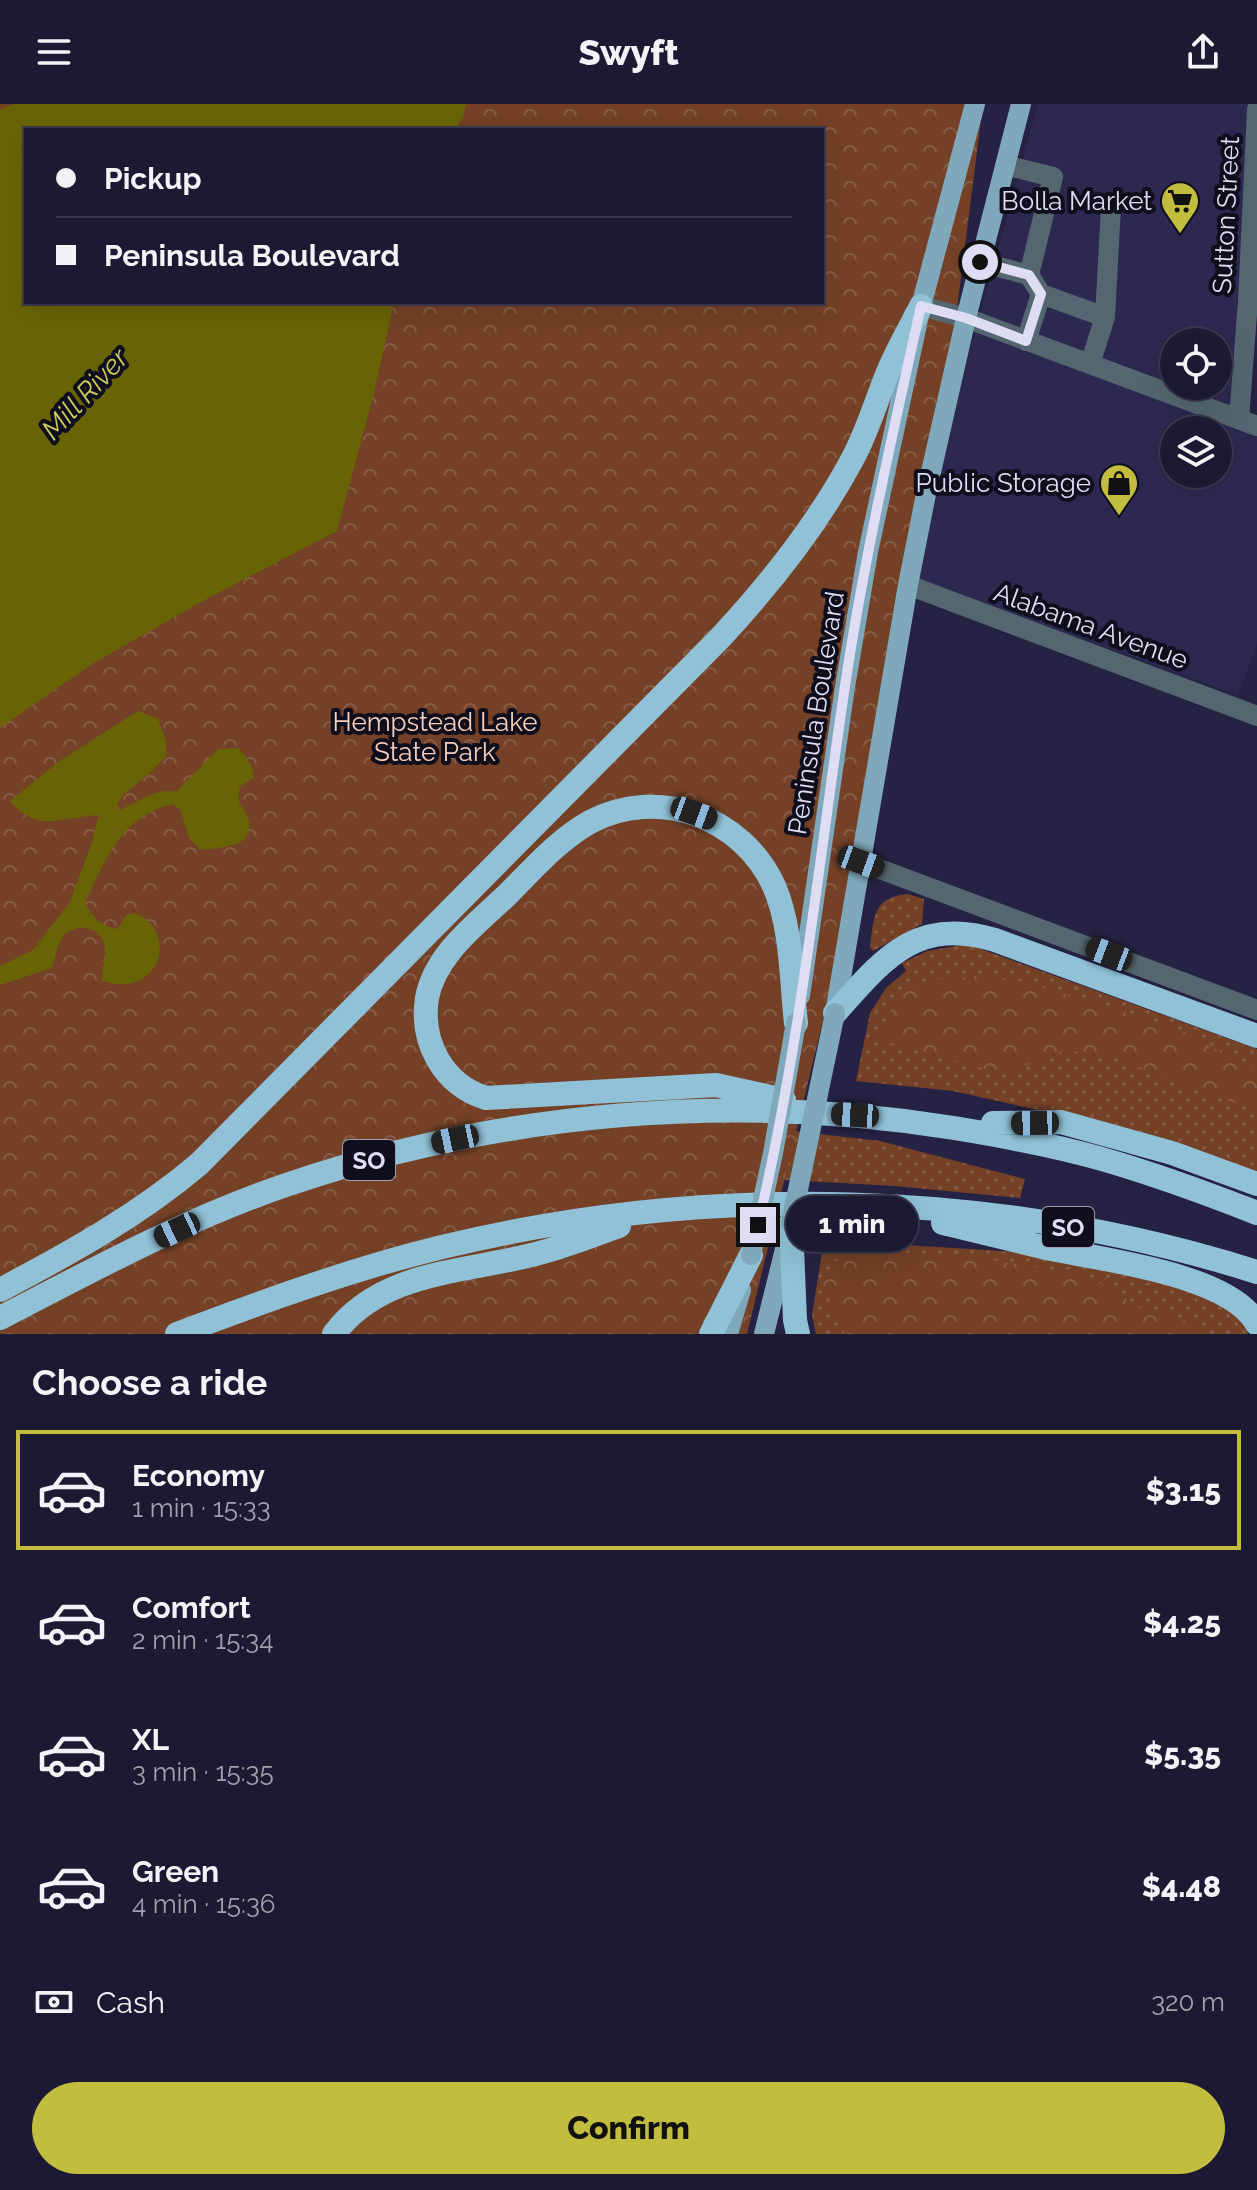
<!DOCTYPE html>
<meta charset="utf-8">
<style>
:root{--surface:#1c1a32;--page:#29273e;--text:#f1f3f6;--muted:#a0a1ac;--line:#3a384d;--accent:#c2bd3f}
body{margin:0;font-family:Raleway,sans-serif;background:var(--page);color:var(--text);height:100vh;display:flex;flex-direction:column;font-size:30px;white-space:nowrap}
*{box-sizing:border-box;margin:0}
p{font-size:26px;color:var(--muted)}
.icon{flex:none;width:44px;height:44px;fill:none;stroke:currentColor;stroke-width:2;stroke-linecap:round;stroke-linejoin:round}
.map{position:relative;height:1230px;overflow:hidden}
.panel{display:flex;flex-direction:column;background:var(--surface);flex:1}
.panel>*{flex:none}
.banner{position:absolute;left:24px;top:24px;width:800px;height:176px;border-radius:0px;box-shadow:0 8px 32px #0002,0 0 0 2px var(--line);display:grid;align-content:center;height:176px;padding:0 32px;background:var(--surface)}
.buttons{position:absolute;left:1160px;top:224px;display:grid;gap:16px}
.buttons a{display:grid;place-items:center;width:72px;height:72px;border-radius:50%;background:var(--surface);box-shadow:0 8px 32px #0002,0 0 0 2px var(--line);font-size:40px}
.end{position:absolute;width:36px;height:36px;margin:-18px;border:10px solid #deddf3;background:#111;box-shadow:0 0 0 4px #111}
.from{border-radius:50%}
.bubble{position:absolute;height:56px;border-radius:28px;background:var(--surface);box-shadow:0 8px 32px #0002,0 0 0 2px var(--line);font-size:26px;font-weight:800;line-height:56px;text-align:center}
.car{position:absolute;width:24px;height:48px;margin:-24px -12px;border-radius:10px;box-shadow:0 0 6px 2px #0007;background:linear-gradient(#222 24%,#8ab4d8 0 40%,#222 0 76%,#8ab4d8 0 86%,#222 0)}
.banner b{display:flex;align-items:center;gap:28px;height:76px;font-size:30px}
.banner b+b{border-top:2px solid var(--line)}
.banner i{width:20px;height:20px;background:var(--text)}
ul{padding:0;list-style:none}
li{display:flex;align-items:center;gap:24px;height:120px;margin:0 16px 12px;padding:0 16px;border:4px solid transparent;border-radius:0px}
li div{flex:1}
li b{display:block;font-size:30px}
li em{font-style:normal;font-weight:800}
li.selected{border-color:var(--accent)}
li>.icon{width:72px;height:72px;stroke-width:1.5}
h2{padding:0 32px;font-size:36px;line-height:96px}
.pay{display:flex;align-items:center;gap:20px;height:88px;padding:0 32px;font-size:30px}
.pay p{margin-inline-start:auto}
.cta{display:flex;gap:16px;margin-top:auto;padding:16px 32px}
.cta a{flex:1;height:92px;border-radius:48px;background:var(--accent);color:#111;font-size:32px;font-weight:800;line-height:92px;text-align:center}
header{display:flex;justify-content:space-between;align-items:center;height:104px;padding:0 32px;background:var(--surface);font-size:36px;font-weight:800}
.map>svg:first-child{display:block}
.built{fill:#2d2850;fill-rule:evenodd}
.grass{fill:url(#grass-dots)}
.forest{fill:url(#forest-crowns);fill-rule:evenodd}
.water{fill:#686406}
.lines{fill:none;stroke-linecap:round;stroke-linejoin:round}
.minor{stroke:#546770;stroke-width:20}
.major{stroke:#7fa8ba;stroke-width:20}
.highway{stroke:#90c1d7;stroke-width:24}
.major-bridge{stroke:#7fa8ba;stroke-width:20}
.route{stroke:#deddf3;stroke-width:10}
.labels{text-anchor:middle;dominant-baseline:central;stroke-width:8;stroke-linejoin:round;paint-order:stroke}
.shield{fill:#0f0e1c;stroke:#a09fb2;stroke-width:2}
.shield-label{font-size:24px;font-weight:bold;fill:#deddf3}
.poi-label{font-size:26px;fill:#deddf3;stroke:#0f0e1c;text-anchor:end}
.street-label{font-size:26px;fill:#deddf3;stroke:#0f0e1c}
.park-label{font-size:26px;fill:#f6ceba;stroke:#0f0e1c}
.water-label{font-size:28px;font-style:italic;fill:#cecb5c;stroke:#0f0e1c}
</style>
<header><svg class="icon" aria-label="menu" viewBox="0 0 24 24"><path d="M4 6h16M4 12h16M4 18h16"/></svg>Swyft<svg class="icon" aria-label="share" viewBox="0 0 24 24"><path d="M12 15V3M7 8l5-5 5 5M5 13v7h14v-7"/></svg></header>
<div class="map">
<svg width="1257" height="1230" viewBox="0 0 1257 1230">
<defs>
<pattern id="grass-dots" width="8" height="8" patternUnits="userSpaceOnUse" patternTransform="scale(2)"><rect width="8" height="8" fill="#744127"/><path d="M2 2h.1M6 6h.1" fill="none" stroke="#875c47" stroke-width="1.8" stroke-linecap="round"/></pattern>
<pattern id="forest-crowns" width="20" height="18" patternUnits="userSpaceOnUse" patternTransform="scale(2)"><rect width="20" height="18" fill="#744127"/><path d="M2 6a3 3 0 1 1 6 0M12 15a3 3 0 1 1 6 0" fill="none" stroke="#875c47"/></pattern>
</defs>
<rect width="100%" height="100%" fill="#262243"/>
<path class="built" d="M 1038,0 L 1248,0 L 1232,307 L 1257,316 L 1257,540 L 1238,591 L 908,472 ZM 1174,238 L 1218,238 L 1218,282 L 1174,282 ZM 1174,326 L 1218,326 L 1218,370 L 1174,370 Z"/>
<path class="grass" d="M 908,790 L 924,795 L 922,820 L 873,847 L 870,843 C 874,813 873,793 908,790 Z
M 967,840 L 1257,945 L 1257,1071 L 1100,1020 L 953,987 L 856,977 L 870,909 L 886,884 L 906,867 L 902,859 L 927,847 Z
M 794,1027 L 880,1037 L 1025,1075 L 1020,1094 L 894,1082 L 788,1076 L 681,1083 L 25,1230 Z
M 824,1136 L 1019,1148 L 1137,1173 L 1206,1190 L 1246,1216 L 1248,1230 L 816,1230 L 812,1211 Z"/>
<path class="forest" d="M 0,0 L 983,0 L 955,221 L 827,900 L 747,1230 L 0,1230 ZM 26,26 L 822,26 L 822,198 L 26,198 Z
M 986,871 L 1020,877 L 1177,924 L 1231,954 L 1257,965 L 1257,1007 L 1176,978 L 1113,953 L 1065,946 L 1004,970 L 880,936 L 895,892 L 930,876 Z
M 882,1147 L 980,1154 L 1088,1172 L 1141,1204 L 1204,1222 L 1206,1230 L 845,1230 L 822,1180 L 835,1157 Z"/>
<path class="water" d="M 14,0 L 466,0 L 463,13 L 455,26 L 26,26 L 26,198 L 394,198 L 374,289 L 337,427 L 199,499 L 92,560 L 0,624 L 0,5 Z
M 138,607 L 158,615 L 166,637 L 166,652 L 148,671 L 124,690 L 117,700 L 120,706 C 136,699 158,683 176,688 L 218,645 L 239,644 L 252,662 L 254,674 L 240,682 C 235,707 246,701 249,718 C 255,744 216,744 200,746 L 189,734 L 181,706 L 173,700 C 120,713 106,755 85,799 C 94,814 100,822 118,825 L 126,811 L 136,809 C 181,831 158,896 102,877 C 102,866 106,855 105,845 C 103,822 76,816 62,834 C 57,841 55,855 52,864 L 0,881 L 0,862 L 33,846 L 70,798 L 90,744 L 99,711 C 64,712 39,731 10,697 L 61,656 Z"/>
<g class="lines">
<path class="minor" d="M 1005,61 L 1053,73 L 1029,171
M 980,158 L 1029,171 L 1041,190 L 1105,213
M 921,202 L 966,214 L 1257,322
M 1026,237 L 1041,190
M 1090,260 L 1105,213 L 1111,103
M 1239,315 L 1248,197 L 1257,5
M 908,481 L 1257,612
M 861,758 L 1257,906"/>
<path class="major" d="M 800,892 L 845,583 L 868,448 L 921,202 L 975,0
M 835,909 L 908,481 L 926,390 L 966,214 L 1021,0
M 728,1230 L 741,1186
M 764,1230 L 787,1137"/>
<path class="highway" d="M 835,909 C 883,856 915,812 995,836 L 1257,932
M 784,996 L 716,981 L 486,994 C 444,981 420,939 427,894 C 435,850 478,819 508,790 C 533,765 558,736 590,718 C 657,682 742,712 774,782 C 792,823 791,875 796,919
M 993,1019 L 1061,1018 L 1172,1049 L 1257,1080
M 791,1119 L 795,1216 L 798,1230
M 943,1119 C 978,1127 1012,1136 1046,1144 C 1099,1155 1230,1170 1257,1220
M 0,1186 C 70,1149 139,1111 199,1060 L 721,533 C 772,478 818,420 853,354 C 868,326 876,297 888,268 C 897,246 910,224 921,202
M 0,1214 C 93,1166 186,1115 286,1081 C 501,1008 730,988 954,1024 C 1003,1032 1053,1041 1102,1055 C 1154,1070 1206,1089 1257,1109
M 177,1230 C 264,1197 352,1165 442,1143 C 707,1079 996,1085 1257,1168
M 334,1230 C 383,1164 471,1169 543,1148 C 569,1141 594,1131 619,1122
M 711,1230 L 751,1151"/>
<path class="major-bridge" d="M 791,1119 L 835,909
M 751,1151 L 773,1049 L 796,919"/>
</g>
<g class="lines">
<path class="route" d="M 758,1121 C 800,944 818,762 845,582 C 864,455 893,328 921,202 L 966,214 L 1026,237 L 1041,190 L 1029,171 L 980,158"/>
</g>
<defs>
<g id="supermarket-pin" transform="scale(2)"><path d="M0 17L-7.5 6A9.5 9.5 0 1 1 7.5 6Z" fill="#c2bd3f" stroke="#0f0e1c"/><path d="M-6-5.5h2.5l.6 2H6L4.5 2H-2.5L-4.4-4H-6ZM-1.5 3.2a1.3 1.3 0 1 0 .1 0ZM3 3.2a1.3 1.3 0 1 0 .1 0Z" fill="#111"/></g>
<g id="shop-pin" transform="scale(2)"><path d="M0 17L-7.5 6A9.5 9.5 0 1 1 7.5 6Z" fill="#c2bd3f" stroke="#0f0e1c"/><path d="M-5-2.5h2.3a2.7 3.5 0 0 1 5.4 0H5L5.5 6h-11ZM-1.5-2.5h3a1.5 2.3 0 0 0-3 0Z" fill="#111"/></g>
</defs>
<g fill-rule="evenodd">
<use href="#supermarket-pin" x="1180" y="97"/>
<use href="#shop-pin" x="1119" y="379"/>
</g>
<g class="labels">
<g class="shield">
<rect x="343" y="1036" width="52" height="40" rx="6"/>
<rect x="1042" y="1103" width="52" height="40" rx="6"/>
</g>
<g class="shield-label">
<text x="369" y="1056">SO</text>
<text x="1068" y="1123">SO</text>
</g>
<g class="poi-label">
<text x="1152" y="97">Bolla Market</text>
<text x="1091" y="379">Public Storage</text>
</g>
<g class="street-label">
<text transform="translate(1226 111) rotate(-87)">Sutton Street</text>
<text transform="translate(1091 522) rotate(20)">Alabama Avenue</text>
<text transform="translate(816 609) rotate(-81)">Peninsula Boulevard</text>
</g>
<g class="park-label">
<text x="435" y="618">Hempstead Lake<tspan x="435" dy="30">State Park</tspan></text>
</g>
<g class="water-label">
<text transform="translate(85 290) rotate(-47)">Mill River</text>
</g>
</g>
</svg>
<div class="buttons">
<a><svg class="icon" aria-label="locate" viewBox="0 0 24 24"><circle cx="12" cy="12" r="6"/><path d="M12 2v4M12 18v4M2 12h4M18 12h4"/></svg></a>
<a><svg class="icon" aria-label="layers" viewBox="0 0 24 24"><path d="M12 4l9 5-9 5-9-5zM3 14l9 5 9-5"/></svg></a>
</div>
<i class="end from" style="left:980px;top:158px"></i>
<i class="end" style="left:758px;top:1121px"></i>
<div class="bubble" style="left:786px;top:1092px;width:132px">1 min</div>
<i class="car" style="left:694px;top:709px;rotate:110deg"></i>
<i class="car" style="left:861px;top:758px;rotate:110deg"></i>
<i class="car" style="left:1109px;top:850px;rotate:291deg"></i>
<i class="car" style="left:855px;top:1011px;rotate:273deg"></i>
<i class="car" style="left:1035px;top:1019px;rotate:269deg"></i>
<i class="car" style="left:455px;top:1035px;rotate:258deg"></i>
<i class="car" style="left:177px;top:1126px;rotate:245deg"></i>
<div class="banner">
<b><i class="from"></i>Pickup</b>
<b><i></i>Peninsula Boulevard</b>
</div>
</div>
<section class="panel">
<h2>Choose a ride</h2>
<ul>
<li class="selected"><svg class="icon" aria-label="car" viewBox="0 0 24 24"><path d="M5 17H2v-5l4-1 3-4h7l3 4 3 1v5h-3M9 17h6M6 11h13"/><circle cx="7" cy="17" r="2"/><circle cx="17" cy="17" r="2"/></svg><div><b>Economy</b><p>1 min · 15:33</p></div><em>$3.15</em></li>
<li><svg class="icon" aria-label="car" viewBox="0 0 24 24"><path d="M5 17H2v-5l4-1 3-4h7l3 4 3 1v5h-3M9 17h6M6 11h13"/><circle cx="7" cy="17" r="2"/><circle cx="17" cy="17" r="2"/></svg><div><b>Comfort</b><p>2 min · 15:34</p></div><em>$4.25</em></li>
<li><svg class="icon" aria-label="car" viewBox="0 0 24 24"><path d="M5 17H2v-5l4-1 3-4h7l3 4 3 1v5h-3M9 17h6M6 11h13"/><circle cx="7" cy="17" r="2"/><circle cx="17" cy="17" r="2"/></svg><div><b>XL</b><p>3 min · 15:35</p></div><em>$5.35</em></li>
<li><svg class="icon" aria-label="car" viewBox="0 0 24 24"><path d="M5 17H2v-5l4-1 3-4h7l3 4 3 1v5h-3M9 17h6M6 11h13"/><circle cx="7" cy="17" r="2"/><circle cx="17" cy="17" r="2"/></svg><div><b>Green</b><p>4 min · 15:36</p></div><em>$4.48</em></li>
</ul>
<div class="pay"><svg class="icon" aria-label="cash" viewBox="0 0 24 24"><path d="M3 7h18v10H3z"/><circle cx="12" cy="12" r="2"/></svg>Cash<p>320 m</p></div>
<div class="cta"><a>Confirm</a></div>
</section>
